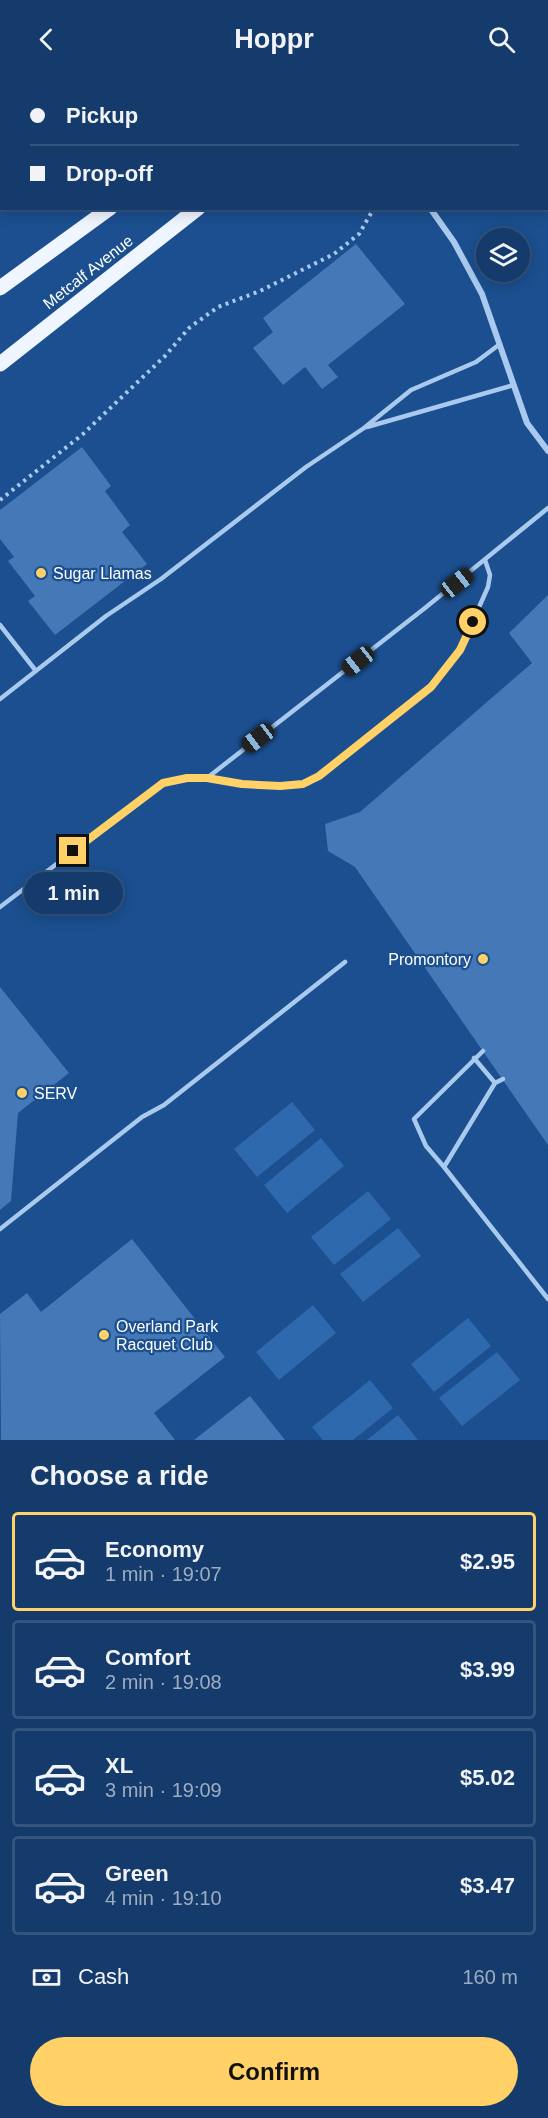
<!DOCTYPE html>
<meta charset="utf-8">
<style>
:root{--surface:#143b6b;--page:#1d4271;--text:#f1f3f6;--muted:#9dadc1;--line:#33557e;--accent:#ffd166}
body{margin:0;font-family:Arial,sans-serif;background:var(--page);color:var(--text);height:100vh;display:flex;flex-direction:column;font-size:22px;white-space:nowrap}
*{box-sizing:border-box;margin:0}
p{font-size:20px;color:var(--muted)}
.icon{flex:none;width:33px;height:33px;fill:none;stroke:currentColor;stroke-width:2;stroke-linecap:round;stroke-linejoin:round}
.map{position:relative;height:1362px;overflow:hidden}
.side{display:flex;flex-direction:column;background:var(--surface);flex:1}
.side>*{flex:none}
.banner{position:absolute;left:0px;top:0px;width:549px;height:132px;box-shadow:0 3px 15px #0003,0 0 0 2px var(--line);display:grid;align-content:center;height:132px;padding:0 30px;background:var(--surface)}
.tools{position:absolute;left:476px;top:150px;display:grid;gap:12px}
.tools a{display:grid;place-items:center;width:54px;height:54px;border-radius:50%;background:var(--surface);box-shadow:0 3px 15px #0003,0 0 0 2px var(--line);font-size:30px}
.end{position:absolute;width:27px;height:27px;margin:-14px;border:8px solid #ffd166;background:#111;box-shadow:0 0 0 3px #111}
.from{border-radius:50%}
.bubble{position:absolute;height:42px;border-radius:21px;background:var(--surface);box-shadow:0 3px 15px #0003,0 0 0 2px var(--line);font-size:20px;font-weight:700;line-height:42px;text-align:center}
.car{position:absolute;width:18px;height:36px;margin:-18px -9px;border-radius:8px;box-shadow:0 0 4px 2px #0007;background:linear-gradient(#222 24%,#8ab4d8 0 40%,#222 0 76%,#8ab4d8 0 86%,#222 0)}
.banner b{display:flex;align-items:center;gap:21px;height:57px;font-size:22px}
.banner b+b{border-top:2px solid var(--line)}
.banner i{width:15px;height:15px;background:var(--text)}
ul{padding:0;list-style:none}
li{display:flex;align-items:center;gap:18px;height:99px;margin:0 12px 9px;padding:0 18px;border:3px solid var(--line);border-radius:6px}
li div{flex:1}
li b{display:block;font-size:22px}
li em{font-style:normal;font-weight:700}
li.on{border-color:var(--accent)}
li>.icon{width:54px;height:54px;stroke-width:1.5}
h2{padding:0 30px;font-size:27px;line-height:72px}
.pay{display:flex;align-items:center;gap:15px;height:66px;padding:0 30px;font-size:22px}
.pay p{margin-inline-start:auto}
.action{display:flex;gap:12px;margin-top:auto;padding:12px 30px}
.action a{flex:1;height:69px;border-radius:36px;background:var(--accent);color:#111;font-size:24px;font-weight:700;line-height:69px;text-align:center}
header{display:flex;justify-content:space-between;align-items:center;height:78px;padding:0 30px;background:var(--surface);font-size:27px;font-weight:700}
.map>svg:first-child{display:block}
.green{fill:#2e69ad}
.building{fill:#4478b7}
.lines{fill:none;stroke-linecap:round;stroke-linejoin:round}
.path{stroke:#a9c9ee;stroke-width:4;stroke-dasharray:3 4.5;stroke-linecap:butt}
.lane{stroke:#a9c9ee;stroke-width:4.5}
.street{stroke:#a9c9ee;stroke-width:6}
.primary{stroke:#f0f6ff;stroke-width:15}
.route{stroke:#ffd166;stroke-width:8}
.poi-dot{fill:#ffd166;stroke:#1b4f8f;stroke-width:2}
.labels{text-anchor:middle;dominant-baseline:central;stroke-width:4.5;stroke-linejoin:round;paint-order:stroke}
.street-label{font-size:16px;fill:#fff;stroke:#1b4f8f}
.poi-label{font-size:16px;fill:#fff;stroke:#1b4f8f;text-anchor:start}
</style>
<header><svg class="icon" aria-label="back" viewBox="0 0 24 24"><path d="M15 5l-7 7 7 7"/></svg>Hoppr<svg class="icon" aria-label="search" viewBox="0 0 24 24"><circle cx="10" cy="10" r="6"/><path d="M15 15l6 6"/></svg></header>
<div class="map">
<svg width="548" height="1362" viewBox="0 0 548 1362">
<rect width="100%" height="100%" fill="#1b4f8f"/>
<path class="green" d="M 292,1024 L 315,1052 L 257,1099 L 234,1071 Z
M 321,1060 L 344,1088 L 287,1135 L 264,1107 Z
M 368,1113 L 391,1141 L 334,1187 L 311,1159 Z
M 398,1150 L 421,1178 L 363,1224 L 340,1196 Z
M 313,1227 L 336,1255 L 279,1302 L 256,1274 Z
M 468,1240 L 491,1268 L 434,1314 L 411,1286 Z
M 497,1274 L 520,1302 L 462,1348 L 439,1320 Z
M 370,1302 L 393,1330 L 353,1362 L 323,1362 L 312,1349 Z
M 398,1337 L 418,1362 L 367,1362 Z"/>
<path class="building" d="M 356,166 L 405,226 L 328,287 L 338,299 L 322,311 L 305,289 L 283,307 L 253,270 L 273,254 L 263,240 Z
M 82,369 L 111,408 L 105,413 L 130,447 L 122,454 L 147,486 L 55,557 L 28,523 L 35,518 L 8,483 L 14,479 L 0,461 L 0,432 Z
M 548,517 L 548,1067 L 355,789 L 328,773 L 325,746 L 360,734 L 532,585 L 509,555 Z
M 0,909 L 69,995 L 18,1035 L 11,1123 L 0,1132 Z
M 132,1161 L 225,1279 L 154,1335 L 175,1362 L 1,1362 L 0,1236 L 27,1215 L 41,1234 Z
M 250,1318 L 285,1362 L 194,1362 Z"/>
<g class="lines">
<path class="path" d="M 436,2 L 440,0
M 0,422 L 83,356 L 165,278 L 189,250 L 218,229 L 260,213 L 334,176 L 359,156 L 374,130"/>
<path class="lane" d="M 367,349 L 514,307
M 0,547 L 36,593
M 0,621 L 106,538 L 161,501 L 306,389 L 364,350 L 411,312 L 476,284 L 500,266
M 207,700 C 237,705 272,713 301,706 C 307,704 313,700 319,698 L 431,609 L 460,572 L 488,509 L 490,497 L 485,482
M 0,829 L 163,705 L 187,700 L 207,700 L 425,530 L 548,430
M 474,980 L 495,1005
M 503,1001 L 495,1005 L 444,1089 L 548,1221
M 444,1089 L 426,1068 L 414,1041 L 483,973
M 0,1151 L 142,1039 L 164,1027 L 345,884"/>
<path class="street" d="M 329,0 L 330,2
M 200,2 L 202,0
M 504,2 L 504,0
M 0,65 L 2,67
M 430,130 L 454,164 L 482,216 L 527,345 L 548,373"/>
<path class="primary" d="M 289,2 L 291,0
M 361,2 L 363,0
M 0,210 L 110,130
M 0,286 L 198,130"/>
</g>
<g class="lines">
<path class="route" d="M 73,773 L 163,705 L 187,700 L 207,700 L 242,706 L 280,708 L 303,706 L 319,698 L 431,609 L 460,572 L 473,544"/>
</g>
<g class="poi-dot">
<circle cx="41" cy="495" r="6"/>
<circle cx="483" cy="881" r="6"/>
<circle cx="22" cy="1015" r="6"/>
<circle cx="104" cy="1257" r="6"/>
</g>
<g class="labels">
<g class="street-label">
<text transform="translate(88 194) rotate(-38)">Metcalf Avenue</text>
</g>
<g class="poi-label">
<text x="53" y="495">Sugar Llamas</text>
<text x="471" y="881" text-anchor="end">Promontory</text>
<text x="34" y="1015">SERV</text>
<text x="116" y="1248">Overland Park<tspan x="116" dy="18">Racquet Club</tspan></text>
</g>
</g>
</svg>
<div class="tools">
<a><svg class="icon" aria-label="layers" viewBox="0 0 24 24"><path d="M12 4l9 5-9 5-9-5zM3 14l9 5 9-5"/></svg></a>
</div>
<i class="end from" style="left:473px;top:544px"></i>
<i class="end" style="left:73px;top:773px"></i>
<div class="bubble" style="left:24px;top:794px;width:99px">1 min</div>
<i class="car" style="left:457px;top:505px;rotate:52deg"></i>
<i class="car" style="left:358px;top:583px;rotate:232deg"></i>
<i class="car" style="left:258px;top:660px;rotate:233deg"></i>
<div class="banner">
<b><i class="from"></i>Pickup</b>
<b><i></i>Drop-off</b>
</div>
</div>
<section class="side">
<h2>Choose a ride</h2>
<ul>
<li class="on"><svg class="icon" aria-label="car" viewBox="0 0 24 24"><path d="M5 17H2v-5l4-1 3-4h7l3 4 3 1v5h-3M9 17h6M6 11h13"/><circle cx="7" cy="17" r="2"/><circle cx="17" cy="17" r="2"/></svg><div><b>Economy</b><p>1 min · 19:07</p></div><em>$2.95</em></li>
<li><svg class="icon" aria-label="car" viewBox="0 0 24 24"><path d="M5 17H2v-5l4-1 3-4h7l3 4 3 1v5h-3M9 17h6M6 11h13"/><circle cx="7" cy="17" r="2"/><circle cx="17" cy="17" r="2"/></svg><div><b>Comfort</b><p>2 min · 19:08</p></div><em>$3.99</em></li>
<li><svg class="icon" aria-label="car" viewBox="0 0 24 24"><path d="M5 17H2v-5l4-1 3-4h7l3 4 3 1v5h-3M9 17h6M6 11h13"/><circle cx="7" cy="17" r="2"/><circle cx="17" cy="17" r="2"/></svg><div><b>XL</b><p>3 min · 19:09</p></div><em>$5.02</em></li>
<li><svg class="icon" aria-label="car" viewBox="0 0 24 24"><path d="M5 17H2v-5l4-1 3-4h7l3 4 3 1v5h-3M9 17h6M6 11h13"/><circle cx="7" cy="17" r="2"/><circle cx="17" cy="17" r="2"/></svg><div><b>Green</b><p>4 min · 19:10</p></div><em>$3.47</em></li>
</ul>
<div class="pay"><svg class="icon" aria-label="cash" viewBox="0 0 24 24"><path d="M3 7h18v10H3z"/><circle cx="12" cy="12" r="2"/></svg>Cash<p>160 m</p></div>
<div class="action"><a>Confirm</a></div>
</section>
